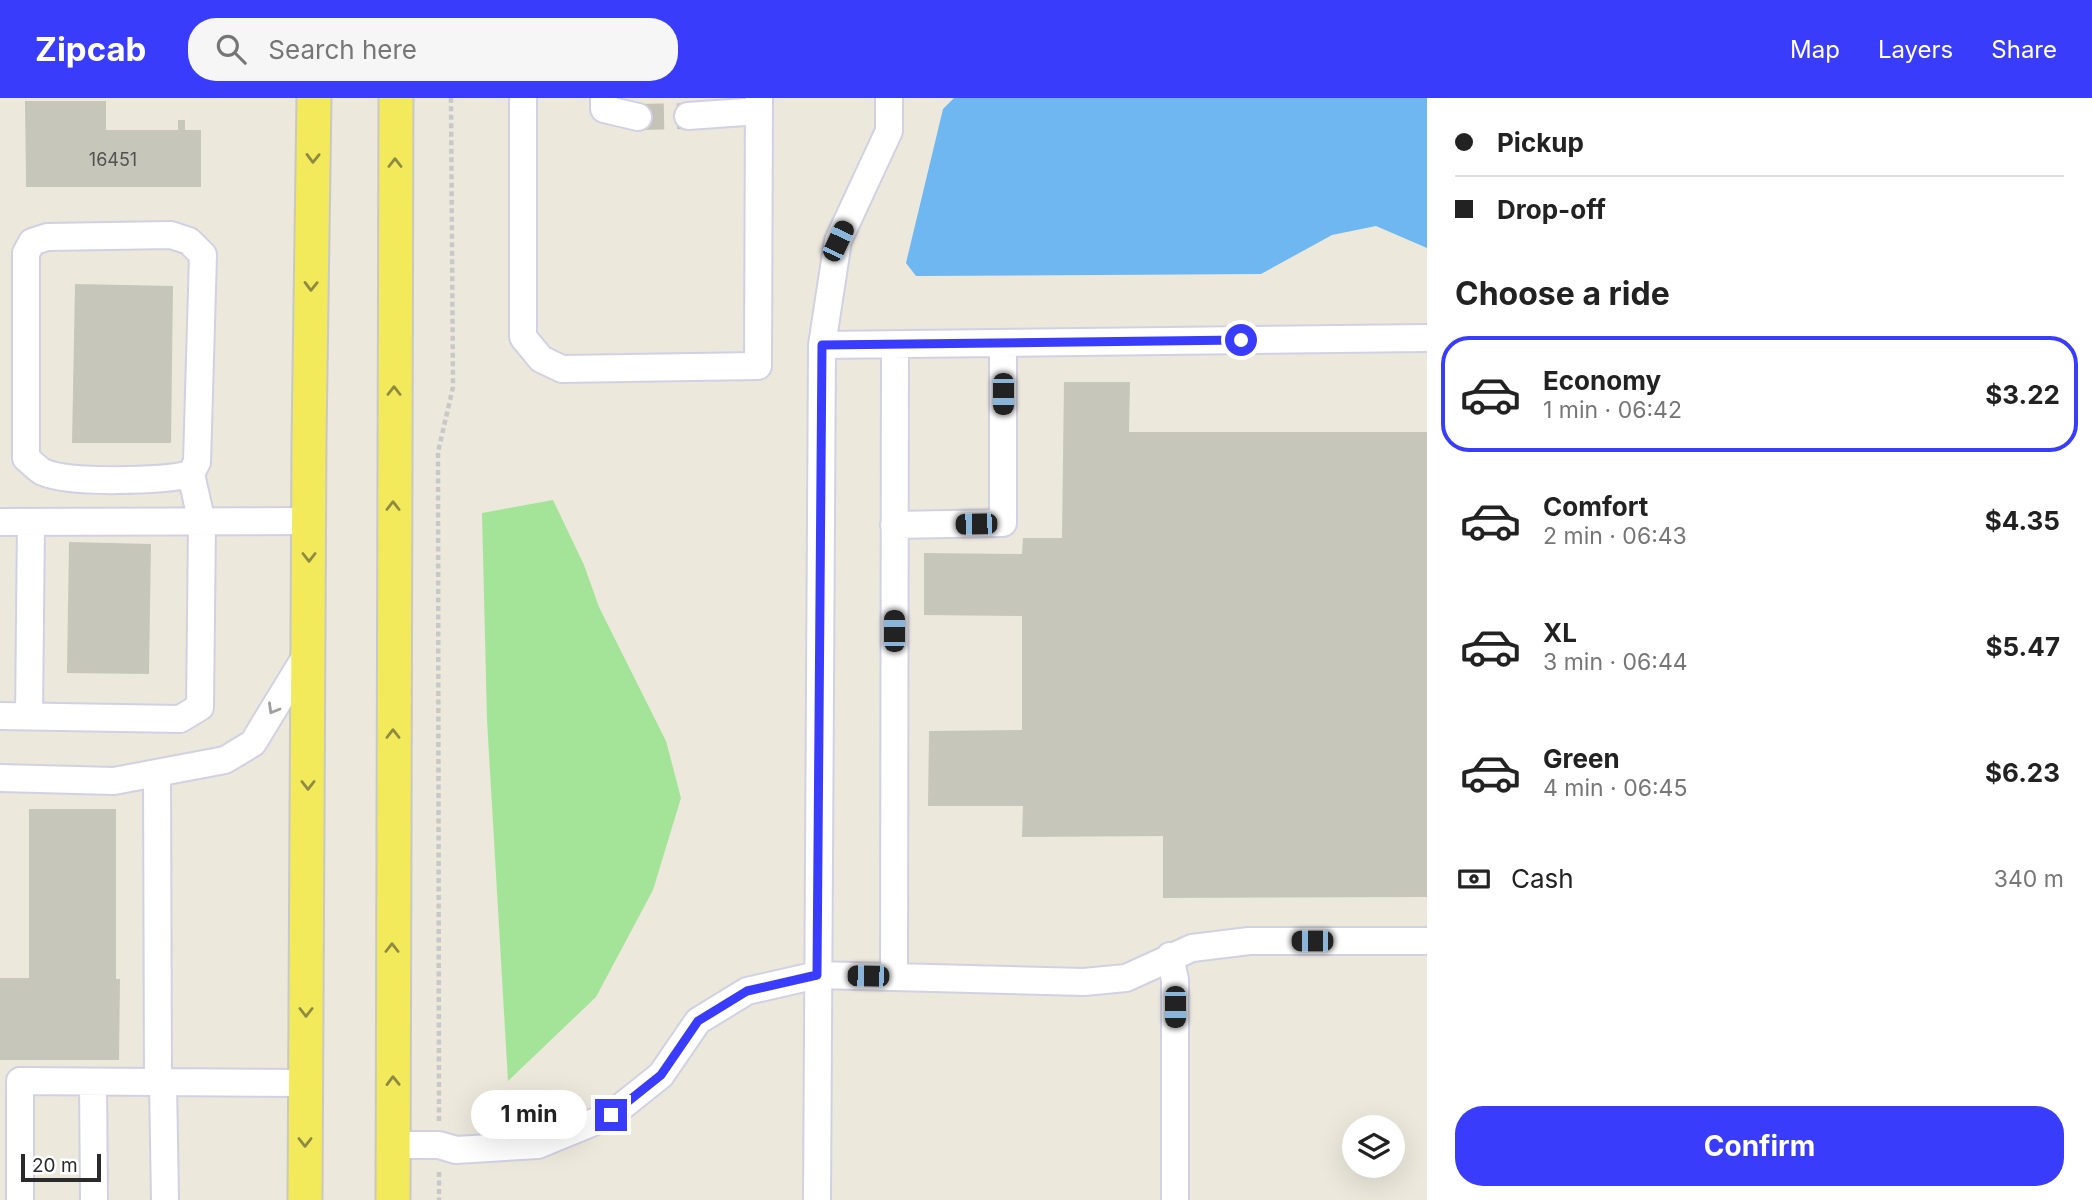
<!DOCTYPE html>
<meta charset="utf-8">
<style>
:root{--surface:#fff;--page:#f6f6f6;--text:#222;--muted:#767676;--line:#e0e0e0;--accent:#3a3cfc}
body{margin:0;font-family:Inter,sans-serif;background:var(--page);color:var(--text);height:100vh;display:flex;flex-direction:column;font-size:26px;white-space:nowrap}
*{box-sizing:border-box;margin:0}
p{font-size:23px;color:var(--muted)}
.icon{flex:none;width:38px;height:38px;fill:none;stroke:currentColor;stroke-width:2;stroke-linecap:round;stroke-linejoin:round}
.map{position:relative;flex:1;overflow:hidden}
.sheet{display:flex;flex-direction:column;background:var(--surface);width:665px}
.sheet>*{flex:none}
.banner{display:grid;align-content:center;height:154px;padding:0 28px;background:var(--surface)}
.buttons{position:absolute;left:1342px;top:1017px;display:grid;gap:14px}
.buttons a{display:grid;place-items:center;width:63px;height:63px;border-radius:50%;background:var(--surface);box-shadow:0 7px 28px #0002;font-size:35px}
.scale{position:absolute;left:21px;bottom:18px;width:80px;box-sizing:border-box;padding-left:7px;border:4px solid #2a2a2a;border-top:0;font-size:19px;line-height:24px;white-space:nowrap;color:#2a2a2a;-webkit-text-stroke:5px #fff;paint-order:stroke}
.end{position:absolute;width:32px;height:32px;margin:-16px;border:9px solid #3a3cfc;background:#fff;box-shadow:0 0 0 4px #fff}
.from{border-radius:50%}
.bubble{position:absolute;height:49px;border-radius:24px;background:var(--surface);box-shadow:0 7px 28px #0002;font-size:23px;font-weight:700;line-height:49px;text-align:center}
.car{position:absolute;width:21px;height:42px;margin:-21px -10px;border-radius:9px;box-shadow:0 0 5px 2px #0007;background:linear-gradient(#222 24%,#8ab4d8 0 40%,#222 0 76%,#8ab4d8 0 86%,#222 0)}
.banner b{display:flex;align-items:center;gap:24px;height:66px;font-size:26px}
.banner b+b{border-top:2px solid var(--line)}
.banner i{width:18px;height:18px;background:var(--text)}
ul{padding:0;list-style:none}
li{display:flex;align-items:center;gap:21px;height:116px;margin:0 14px 10px;padding:0 14px;border:4px solid transparent;border-radius:28px}
li div{flex:1}
li b{display:block;font-size:26px}
li em{font-style:normal;font-weight:700}
li.on{border-color:var(--accent)}
li>.icon{width:63px;height:63px;stroke-width:1.5}
h2{padding:0 28px;font-size:32px;line-height:84px}
.pay{display:flex;align-items:center;gap:18px;height:77px;padding:0 28px;font-size:26px}
.pay p{margin-inline-start:auto}
.primary-button{display:flex;gap:14px;margin-top:auto;padding:14px 28px}
.primary-button a{flex:1;height:80px;border-radius:28px;background:var(--accent);color:#fff;font-size:28px;font-weight:700;line-height:80px;text-align:center}
header{display:flex;align-items:center;gap:42px;box-sizing:border-box;height:98px;padding:0 35px;background:var(--accent);color:#fff}
header strong{font-size:33px}
nav{display:flex;gap:38px;margin-inline-start:auto;font-size:24px}
.search{width:490px;height:63px;background:var(--page);display:flex;align-items:center;gap:18px;box-sizing:border-box;padding:0 24px;border-radius:28px;color:var(--muted);font-size:26px}
main{display:flex;flex:1;min-height:0}
.map>svg:first-child{display:block}
.green{fill:#a4e498}
.water{fill:#6eb7f0}
.building{fill:#c7c6bb}
.lines{fill:none;stroke-linecap:round;stroke-linejoin:round}
.minor-tunnel{stroke:#c5c2b8;stroke-width:26;stroke-dasharray:26 13;stroke-linecap:butt}
.minor-casing{stroke:#d1d1e3;stroke-width:30}
.major-casing{stroke:#c8c8c8;stroke-width:37}
.path{stroke:#c8c8c8;stroke-width:4.5;stroke-dasharray:5 3.5;stroke-linecap:butt}
.minor{stroke:#fff;stroke-width:26}
.major{stroke:#f2e95b;stroke-width:33}
.oneway{stroke:#8e8a42}
.oneway2{stroke:#9f9f9f}
.route{stroke:#3a3cfc;stroke-width:9}
.labels{text-anchor:middle;dominant-baseline:central;stroke-width:7;stroke-linejoin:round;paint-order:stroke}
.number-label{font-size:18px;fill:#51514e}
</style>
<header>
<strong>Zipcab</strong>
<div class="search"><svg class="icon" aria-label="search" viewBox="0 0 24 24"><circle cx="10" cy="10" r="6"/><path d="M15 15l6 6"/></svg>Search here</div>
<nav><a>Map</a><a>Layers</a><a>Share</a></nav>
</header>
<main>
<div class="map">
<svg width="1427" height="1102" viewBox="0 0 1427 1102">
<rect width="100%" height="100%" fill="#ece8dc"/>
<path class="green" d="M 553,402 L 584,467 L 599,509 L 666,643 L 681,700 L 653,792 L 596,899 L 508,983 L 487,622 L 482,415 Z"/>
<path class="water" d="M 954,0 L 1427,0 L 1427,150 L 1376,128 L 1332,137 L 1261,176 L 916,178 L 906,165 L 943,11 Z"/>
<path class="building" d="M 25,3 L 106,3 L 106,32 L 178,32 L 178,22 L 185,22 L 185,32 L 201,32 L 201,89 L 26,89 Z
M 75,186 L 173,188 L 171,345 L 72,345 Z
M 1064,284 L 1130,284 L 1129,334 L 1427,334 L 1427,799 L 1163,800 L 1163,738 L 1022,739 L 1023,708 L 928,708 L 929,633 L 1022,632 L 1022,518 L 924,517 L 924,455 L 1022,456 L 1023,440 L 1062,440 Z
M 69,444 L 151,446 L 149,576 L 67,575 Z
M 29,711 L 116,711 L 116,881 L 120,881 L 119,962 L 0,962 L 0,880 L 29,880 Z"/>
<g class="lines">
<path class="minor-tunnel" d="M 638,19 L 688,18"/>
<g class="minor-casing">
<path id="minor" d="M 523,0 L 523,239 L 541,261 L 562,271 L 758,268 L 759,0
M 604,0 L 604,11 L 638,19
M 688,18 L 759,13
M 171,137 L 189,143 L 203,157 L 197,364 L 191,376 C 163,383 69,386 43,374 C 37,371 31,364 26,360 L 26,155 L 32,144 L 47,139 Z
M 822,247 L 838,143 L 889,33 L 889,0
M 0,424 L 309,423
M 894,427 L 1003,425 L 1003,245
M 0,618 L 180,621 L 200,609 L 202,425 L 191,376
M 29,618 L 31,425
M 157,676 L 158,984
M 0,680 L 114,683 L 225,662 L 253,645 L 309,553
M 1170,858 L 1175,882 L 1175,1102
M 894,879 L 895,246
M 93,984 L 94,1102
M 163,984 L 165,1102
M 393,1047 L 439,1047 L 456,1052 L 538,1047 L 611,1017 L 661,977 L 698,923 L 747,893 L 817,877 L 1084,884 L 1126,880 L 1192,850 L 1249,843 L 1427,843
M 20,1102 L 20,983 L 305,985
M 817,1102 L 822,247 L 1427,240"/>
</g>
<g class="major-casing">
<path id="major" d="M 305,1102 L 309,342 L 314,0
M 393,1102 L 396,0"/>
</g>
<path class="path" d="M 439,1023 L 438,354 L 453,289 L 451,0
M 439,1074 L 439,1102"/>
<use href="#minor" class="minor"/>
<use href="#major" class="major"/>
</g>
<defs><path id="oneway-chevron" d="M-2-3.5L2.5 0L-2 3.5" fill="none" stroke-width="1.6" stroke-linecap="round" stroke-linejoin="round" transform="scale(1.75)"/></defs>
<g class="oneway">
<use href="#oneway-chevron" transform="translate(313 60) rotate(91)"/>
<use href="#oneway-chevron" transform="translate(395 65) rotate(-90)"/>
<use href="#oneway-chevron" transform="translate(311 188) rotate(91)"/>
<use href="#oneway-chevron" transform="translate(394 293) rotate(-90)"/>
<use href="#oneway-chevron" transform="translate(393 408) rotate(-90)"/>
<use href="#oneway-chevron" transform="translate(309 459) rotate(90)"/>
<use href="#oneway-chevron" transform="translate(393 636) rotate(-90)"/>
<use href="#oneway-chevron" transform="translate(308 687) rotate(90)"/>
<use href="#oneway-chevron" transform="translate(392 850) rotate(-90)"/>
<use href="#oneway-chevron" transform="translate(306 914) rotate(90)"/>
<use href="#oneway-chevron" transform="translate(393 983) rotate(-91)"/>
<use href="#oneway-chevron" transform="translate(305 1044) rotate(90)"/>
</g>
<use class="oneway2" href="#oneway-chevron" transform="translate(273 611) rotate(120)"/>
<g class="lines">
<path class="route" d="M 611,1017 L 661,977 L 698,923 L 747,893 L 817,877 L 822,247 L 1241,242"/>
</g>
<g class="labels">
<g class="number-label">
<text x="113" y="61">16451</text>
</g>
</g>
</svg>
<div class="buttons">
<a><svg class="icon" aria-label="layers" viewBox="0 0 24 24"><path d="M12 4l9 5-9 5-9-5zM3 14l9 5 9-5"/></svg></a>
</div>
<div class="scale">20 m</div>
<i class="end from" style="left:1241px;top:242px"></i>
<i class="end" style="left:611px;top:1017px"></i>
<div class="bubble" style="left:471px;top:992px;width:116px">1 min</div>
<i class="car" style="left:838px;top:143px;rotate:25deg"></i>
<i class="car" style="left:1003px;top:296px;rotate:180deg"></i>
<i class="car" style="left:976px;top:426px;rotate:269deg"></i>
<i class="car" style="left:894px;top:533px;rotate:0deg"></i>
<i class="car" style="left:1312px;top:843px;rotate:270deg"></i>
<i class="car" style="left:868px;top:878px;rotate:271deg"></i>
<i class="car" style="left:1175px;top:909px;rotate:180deg"></i>
</div>
<section class="sheet">
<div class="banner">
<b><i class="from"></i>Pickup</b>
<b><i></i>Drop-off</b>
</div>
<h2>Choose a ride</h2>
<ul>
<li class="on"><svg class="icon" aria-label="car" viewBox="0 0 24 24"><path d="M5 17H2v-5l4-1 3-4h7l3 4 3 1v5h-3M9 17h6M6 11h13"/><circle cx="7" cy="17" r="2"/><circle cx="17" cy="17" r="2"/></svg><div><b>Economy</b><p>1 min · 06:42</p></div><em>$3.22</em></li>
<li><svg class="icon" aria-label="car" viewBox="0 0 24 24"><path d="M5 17H2v-5l4-1 3-4h7l3 4 3 1v5h-3M9 17h6M6 11h13"/><circle cx="7" cy="17" r="2"/><circle cx="17" cy="17" r="2"/></svg><div><b>Comfort</b><p>2 min · 06:43</p></div><em>$4.35</em></li>
<li><svg class="icon" aria-label="car" viewBox="0 0 24 24"><path d="M5 17H2v-5l4-1 3-4h7l3 4 3 1v5h-3M9 17h6M6 11h13"/><circle cx="7" cy="17" r="2"/><circle cx="17" cy="17" r="2"/></svg><div><b>XL</b><p>3 min · 06:44</p></div><em>$5.47</em></li>
<li><svg class="icon" aria-label="car" viewBox="0 0 24 24"><path d="M5 17H2v-5l4-1 3-4h7l3 4 3 1v5h-3M9 17h6M6 11h13"/><circle cx="7" cy="17" r="2"/><circle cx="17" cy="17" r="2"/></svg><div><b>Green</b><p>4 min · 06:45</p></div><em>$6.23</em></li>
</ul>
<div class="pay"><svg class="icon" aria-label="cash" viewBox="0 0 24 24"><path d="M3 7h18v10H3z"/><circle cx="12" cy="12" r="2"/></svg>Cash<p>340 m</p></div>
<div class="primary-button"><a>Confirm</a></div>
</section>
</main>
